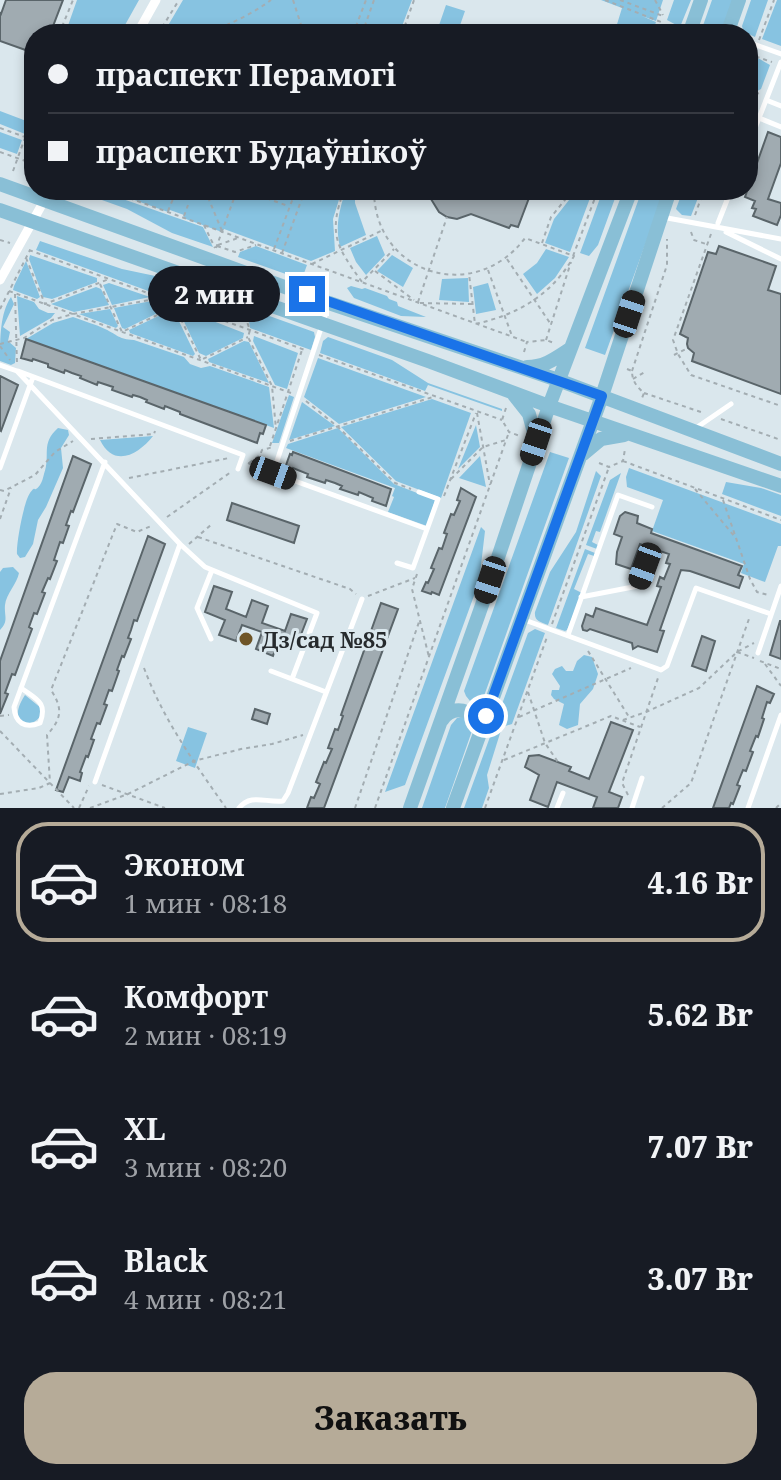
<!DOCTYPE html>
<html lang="ru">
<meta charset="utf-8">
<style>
:root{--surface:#171b24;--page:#20242c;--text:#f1f3f6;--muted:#9ea1a6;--line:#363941;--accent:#b6ab98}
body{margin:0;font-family:"Noto Serif",serif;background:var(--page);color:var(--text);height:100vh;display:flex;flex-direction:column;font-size:30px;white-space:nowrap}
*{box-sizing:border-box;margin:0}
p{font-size:26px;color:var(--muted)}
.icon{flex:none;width:44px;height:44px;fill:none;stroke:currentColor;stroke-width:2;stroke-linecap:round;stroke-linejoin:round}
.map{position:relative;height:808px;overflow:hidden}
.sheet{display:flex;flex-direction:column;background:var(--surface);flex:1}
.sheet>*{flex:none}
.guide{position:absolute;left:24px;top:24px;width:734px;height:176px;border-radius:32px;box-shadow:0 4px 12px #0003;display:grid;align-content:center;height:176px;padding:0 24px;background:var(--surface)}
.end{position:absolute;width:36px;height:36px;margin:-18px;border:10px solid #1a73e8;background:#fff;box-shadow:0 0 0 4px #fff}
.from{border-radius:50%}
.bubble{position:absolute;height:56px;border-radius:28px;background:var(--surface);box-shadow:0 4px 12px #0003;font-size:26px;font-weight:800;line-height:56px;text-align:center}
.car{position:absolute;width:24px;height:48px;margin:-24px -12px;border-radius:10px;box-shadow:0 0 6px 2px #0007;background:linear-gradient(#222 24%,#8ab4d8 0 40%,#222 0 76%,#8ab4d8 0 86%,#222 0)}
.guide b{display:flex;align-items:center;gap:28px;height:76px;font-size:30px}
.guide b+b{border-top:2px solid var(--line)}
.guide i{width:20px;height:20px;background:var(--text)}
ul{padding:14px 0 0;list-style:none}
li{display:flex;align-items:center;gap:24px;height:120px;margin:0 16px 12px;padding:0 8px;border:4px solid transparent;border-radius:32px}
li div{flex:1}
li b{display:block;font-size:30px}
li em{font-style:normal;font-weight:800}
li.current{border-color:var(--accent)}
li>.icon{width:72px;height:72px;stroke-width:1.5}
.cta{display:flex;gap:16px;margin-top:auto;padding:16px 24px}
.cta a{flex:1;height:92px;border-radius:32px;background:var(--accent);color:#111;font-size:32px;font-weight:800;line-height:92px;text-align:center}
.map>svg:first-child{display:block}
.green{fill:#87c3e1}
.building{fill:#a0abb1;stroke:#5a656a;stroke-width:2}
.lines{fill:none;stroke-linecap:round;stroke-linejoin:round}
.path{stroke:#a3adb2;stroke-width:2;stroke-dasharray:4 4;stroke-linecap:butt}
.service{stroke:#fff;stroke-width:5}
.minor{stroke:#fff;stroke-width:9}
.primary{stroke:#89bfd6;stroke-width:14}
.route{stroke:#1a73e8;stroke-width:10}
.poi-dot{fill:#6e5426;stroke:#dae7ed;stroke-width:3}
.labels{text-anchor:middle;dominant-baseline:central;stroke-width:6;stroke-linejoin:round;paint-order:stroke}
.poi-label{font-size:22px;font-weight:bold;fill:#262a2d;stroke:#dae7ed;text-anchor:start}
</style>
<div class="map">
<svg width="781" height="808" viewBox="0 0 781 808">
<rect width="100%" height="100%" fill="#dae7ed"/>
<path class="green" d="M 77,0 L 139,0 L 120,34 L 65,34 Z
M 183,0 L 412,0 L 399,34 L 163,34 Z
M 601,0 L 663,0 L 656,21 L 642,16 L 656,22 L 652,34 L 614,34 L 622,8 Z
M 674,0 L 691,0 L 680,27 L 667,20 Z
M 712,0 L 734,0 L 722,34 L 700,34 Z
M 751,0 L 768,0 L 755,37 C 749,34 743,33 742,26 Z
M 777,0 L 781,0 L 781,46 L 762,39 Z
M 446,5 L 465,11 L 457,34 L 436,34 Z
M 756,57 L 770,65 L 761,89 L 748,96 L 748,80 Z
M 0,111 L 29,122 L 25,134 L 0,124 Z
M 0,132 L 22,140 L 17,154 L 0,148 Z
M 74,190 L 97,190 L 203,227 L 213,247 L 172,233 L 127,209 Z
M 115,190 L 342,190 L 333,219 L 335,251 L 311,261 L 224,229 L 222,232 L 183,218 L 184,215 L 170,210 L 168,212 L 129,198 L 130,195 Z
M 346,190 L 355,190 L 355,203 L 366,235 L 340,247 C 335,227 339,210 346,190 Z
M 577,190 L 593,190 L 570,252 L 545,243 L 554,219 Z
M 603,190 L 618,190 L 598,245 L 589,256 L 580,253 Z
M 642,190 L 665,190 L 605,355 L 585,348 Z
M 683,190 L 701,190 L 691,216 L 682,215 L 676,209 Z
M 377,236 L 385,255 L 366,275 L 356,262 L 350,248 Z
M 40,241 L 122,269 L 160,277 L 186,286 L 182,294 L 162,296 L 36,250 Z
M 256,246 L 307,265 L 303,276 L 297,278 L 238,257 L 240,252 Z
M 546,249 L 569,257 L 555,278 L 537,294 L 523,274 L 537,263 Z
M 30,255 L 97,278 L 97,282 L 52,299 L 43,297 L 29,259 Z
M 392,255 L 413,268 L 403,287 L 377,271 Z
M 26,261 L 40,297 L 37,299 L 13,290 L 14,286 Z
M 468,278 L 469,302 L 439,300 L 442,279 Z
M 109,283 L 150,297 L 112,305 L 103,285 Z
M 488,283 L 496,310 L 476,314 L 473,287 Z
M 351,286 L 362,289 L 365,288 L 387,296 L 389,299 L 397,302 L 398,306 L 426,317 L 401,316 L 354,298 L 347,288 Z
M 96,287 L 101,289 L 109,305 L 74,312 L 51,304 Z
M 17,296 L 34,302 L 39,309 L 48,313 L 55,313 L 51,318 L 20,336 Z
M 11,297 L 14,304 L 3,327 L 10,332 L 8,341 L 16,348 L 15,363 L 11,365 L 0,361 C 0,339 0,313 11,297 Z
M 157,300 L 172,306 L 125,329 L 122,328 L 114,308 Z
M 177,307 L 244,333 L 243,338 L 206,356 L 199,353 Z
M 247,308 L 314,332 L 315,337 L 311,350 L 250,328 Z
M 110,309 L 118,326 L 116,328 L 79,314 Z
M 173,309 L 195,354 L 193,356 L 130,333 L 129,330 Z
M 73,317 C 83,321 95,324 105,329 C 118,335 118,339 134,340 L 184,357 L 190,364 L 201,368 L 210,366 L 269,387 L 274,428 L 26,339 L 53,323 Z
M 254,336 L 298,353 L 287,389 L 275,385 L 253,341 Z
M 328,337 L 392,360 L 428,383 L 502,409 L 502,411 L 428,385 L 425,391 L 320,353 L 323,341 Z
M 244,341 L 249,342 L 269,383 L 209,362 L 208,359 Z
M 318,358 L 426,397 L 339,424 L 304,397 Z
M 289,395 L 294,397 L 279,443 L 272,443 Z
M 432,399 L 471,413 L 441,498 L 396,481 L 341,427 Z
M 302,402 L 335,426 L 289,440 Z
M 476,425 L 480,447 L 458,469 Z
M 58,428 L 68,430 L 69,435 L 61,448 L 63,468 L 46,507 L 38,520 L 33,544 L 25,557 L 20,558 L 17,554 C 16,544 24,501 30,493 C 37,483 32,495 40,485 C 42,482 43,478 44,474 C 51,455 40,444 58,428 Z
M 338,428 L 394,484 L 435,500 L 427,526 L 388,512 L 394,497 L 392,496 L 395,488 L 286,448 L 288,444 Z
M 153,436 C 139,454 114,469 100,440 Z
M 550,452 L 569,458 L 484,696 L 479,701 L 470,701 L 466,696 L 464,691 Z
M 480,456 L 486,487 L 459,478 Z
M 629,468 L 781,524 L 781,546 L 778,546 L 765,582 L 741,573 L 744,564 L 652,531 L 663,500 L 627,487 L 626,477 Z
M 596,471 L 601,476 L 548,625 C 540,622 534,621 535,612 L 550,572 L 576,532 Z
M 621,473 L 600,532 L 596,531 L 592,542 L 598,545 L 597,549 L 586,545 L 610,480 Z
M 726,482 L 761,488 L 781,495 L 781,516 L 722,494 Z
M 481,527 L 485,531 L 479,582 L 405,785 L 385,792 Z
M 585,549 L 595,553 L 594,556 L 588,554 L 574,589 L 582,593 L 567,630 L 565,631 L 556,628 Z
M 13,567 L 19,573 C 17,584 6,594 5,605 C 4,616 9,621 0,630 L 0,572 L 3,568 Z
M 535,629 L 545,633 L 512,724 L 502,727 L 487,775 L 489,788 L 482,808 L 464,808 L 528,633 Z
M 584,655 L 592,657 L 598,674 L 593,689 L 580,704 L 578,725 L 567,729 L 559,725 L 564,704 L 554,699 L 551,695 L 552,690 L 559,690 L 560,686 L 552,674 L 555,669 L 562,666 L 566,671 L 573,671 L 577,661 Z
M 25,695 L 41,708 L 40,717 C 34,724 21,728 18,715 C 17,708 22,700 25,695 Z
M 461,717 L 467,718 L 472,723 L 473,728 L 445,808 L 422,808 L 451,725 L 457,718 Z
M 188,727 L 207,733 L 195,768 L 176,761 Z"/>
<path class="building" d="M 6,0 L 63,0 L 50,34 L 34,34 L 34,53 L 0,41 L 0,13 L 1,14 Z
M 768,132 L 781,137 L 781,163 L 768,199 L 781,203 L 781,215 L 777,225 L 753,216 L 756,209 L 752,208 L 755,201 L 745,197 Z
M 409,190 L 532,190 L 518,227 L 511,225 L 509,228 L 471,214 L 457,219 L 447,217 L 439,212 L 431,199 Z
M 719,246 L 776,266 L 768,290 L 781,294 L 781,394 L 692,361 L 694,353 L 688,348 L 687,344 L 688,338 L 680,334 L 708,252 L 716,254 Z
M 26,339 L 266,425 L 263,434 L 260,433 L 257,443 L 180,414 L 180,412 L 165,406 L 164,409 L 146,402 L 147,400 L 140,397 L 133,395 L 132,397 L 112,390 L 113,387 L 98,382 L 97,385 L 80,378 L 81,376 L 72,373 L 65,370 L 64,373 L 48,367 L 48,364 L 33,359 L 32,361 L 21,358 Z
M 0,376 L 18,385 L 1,431 L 0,430 Z
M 293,452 L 391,489 L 386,506 L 372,501 L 373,498 L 359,492 L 358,495 L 340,489 L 342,486 L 335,483 L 326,480 L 325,483 L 307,477 L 308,474 L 293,468 L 292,470 L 285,468 L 290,454 L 292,455 Z
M 73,456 L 91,464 L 73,512 L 71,511 L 66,525 L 69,526 L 63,543 L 60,542 L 54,560 L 57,561 L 50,579 L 48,578 L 42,592 L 45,593 L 37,614 L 34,613 L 29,627 L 32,629 L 15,675 L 12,674 L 5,693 L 8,694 L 0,714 L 0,661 Z
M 461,488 L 476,497 L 439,595 L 432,592 L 431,594 L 422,591 L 426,582 L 428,583 L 434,569 L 431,568 L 439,548 L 442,549 L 447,534 L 444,533 L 451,514 L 454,515 L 460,501 L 457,500 Z
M 232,503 L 299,526 L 294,543 L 227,520 Z
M 625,512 L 638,516 L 637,523 L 652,529 L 651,533 L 742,566 L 738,575 L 743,577 L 739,588 L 690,571 L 681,570 L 660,630 L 664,631 L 657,652 L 638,646 L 633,649 L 632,643 L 590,629 L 587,631 L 583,630 L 582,626 L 586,614 L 593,617 L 596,608 L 647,625 L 661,587 L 657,586 L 660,577 L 664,579 L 670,564 L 666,563 L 669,554 L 640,544 L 631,569 L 616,564 L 617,552 L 622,537 L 614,534 L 620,516 Z
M 148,536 L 165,544 L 137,621 L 134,620 L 131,630 L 128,638 L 131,639 L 124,657 L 122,656 L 117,670 L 119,671 L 112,691 L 109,690 L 104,704 L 107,705 L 100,724 L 97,723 L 91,739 L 94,740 L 88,757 L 86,756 L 80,772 L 82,773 L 80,781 L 69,777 L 63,792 L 56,790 Z
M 214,586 L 232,592 L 226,609 L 246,617 L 252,600 L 268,606 L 262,623 L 285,631 L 291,614 L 307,619 L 297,645 L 279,638 L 273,656 L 256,649 L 262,632 L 242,625 L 236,641 L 219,635 L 225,620 L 205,612 Z
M 381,603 L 398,609 L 324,808 L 307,808 L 311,797 L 314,798 L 320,784 L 316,782 L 324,762 L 326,763 L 332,749 L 328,748 L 335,729 L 338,730 L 343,716 L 341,715 Z
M 780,621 L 781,621 L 781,659 L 770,655 Z
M 702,636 L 715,641 L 706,671 L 692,666 Z
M 757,686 L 774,694 L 770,703 L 767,702 L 762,718 L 764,719 L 758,737 L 756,736 L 750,751 L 753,752 L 746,771 L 743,770 L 737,785 L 740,786 L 733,804 L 731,803 L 729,808 L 713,808 Z
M 255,709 L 270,714 L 267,724 L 252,719 Z
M 611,722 L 633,730 L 609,792 L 622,797 L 618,808 L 593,808 L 597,797 L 557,782 L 548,807 L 530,800 L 539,775 L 525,767 L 529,756 L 539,755 L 571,767 L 569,771 L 589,779 Z"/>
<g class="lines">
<path class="path" d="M 293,0 L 304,34
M 605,0 L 661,22
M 620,0 L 663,16
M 655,0 L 663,15
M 59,34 L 73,0
M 158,34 L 179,0
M 204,34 C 228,25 251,15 271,0
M 353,34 L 366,0
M 362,34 L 374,0
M 402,34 L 414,0
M 657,34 L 660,25 L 678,31
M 759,40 L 774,0
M 748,54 L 772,62
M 748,72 L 755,54
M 748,98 L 761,92
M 0,128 L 25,137
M 0,152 L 34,164
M 13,171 L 34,113
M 107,190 L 527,342
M 205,190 L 222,231
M 244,190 L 288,206
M 344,190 C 328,234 336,246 362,282 L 394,249
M 374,190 C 374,275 475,305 525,238 L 574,256 C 552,295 517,315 475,324 L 469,274
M 130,197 L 144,190
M 130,197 L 132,190
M 168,211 L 173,199
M 695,215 L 704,190
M 184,216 L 188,205
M 204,225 L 215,248
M 691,232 L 694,240 L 706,244
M 711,234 L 673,340 L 678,354 L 691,375 L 781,406
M 0,240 L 10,243
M 542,243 L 551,217 L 573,190
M 218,245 L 238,238
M 217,246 L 235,252 L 256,245
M 216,248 L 237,190
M 274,249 L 296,190
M 29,250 L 305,350
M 282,253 L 305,190
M 573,256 L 598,190
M 26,258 L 45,304 L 109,279
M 507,259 L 550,323
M 312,264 L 381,231
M 488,270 L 512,336
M 375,271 L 414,300
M 100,284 L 122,332 L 174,307
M 9,291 L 291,393
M 195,291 L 176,303 L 175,307 L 201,360 L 248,337
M 15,294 L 17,364
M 193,294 L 243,312
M 213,297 L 219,318
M 418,302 L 447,217
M 420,303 L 473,304
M 242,308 L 250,330 L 248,337 L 272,386 L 276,429
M 0,309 L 30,250
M 195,309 L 200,292
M 546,340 L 571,262
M 0,344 L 24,338 L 52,320 L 73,314 L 160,298
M 0,346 L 10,360
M 524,352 L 527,342 L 546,340 L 554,343
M 319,355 L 502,420
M 674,355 L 688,348
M 627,369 L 632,371 C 632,381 637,387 644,393 L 642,398
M 632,371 L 667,265 L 667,239
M 633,379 L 645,372
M 644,393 L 704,413
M 306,401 L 338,427 L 395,483 L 411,489
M 506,408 L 502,420 L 509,432 L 520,436
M 477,413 L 490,485
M 721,419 L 781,440
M 91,439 L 154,434 L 155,431
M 290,441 L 433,397
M 270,446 L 302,350
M 623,461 L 781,520
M 248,463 L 268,471
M 249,463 L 260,455 L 262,450 L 273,447
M 599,463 L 609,467 L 623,461 L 625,449
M 129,478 L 229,458
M 451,479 L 483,447 L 506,440
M 695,489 L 735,537
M 0,490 L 4,491 L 35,475 L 55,452 L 73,441
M 444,496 L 476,413
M 723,500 L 750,579 L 757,592 L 768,595
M 167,517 L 231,472
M 0,519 L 11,488
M 198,537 L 350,589 L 356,594
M 189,544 L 212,524
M 417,574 L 412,589 L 429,657
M 368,596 L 415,578
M 552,624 L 609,467
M 588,651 L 629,717
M 737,652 L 754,658
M 760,661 L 781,669
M 765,664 L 781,686
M 144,668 C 163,719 195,764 226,808
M 528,692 L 545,743 L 558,762
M 0,716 L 9,715
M 519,717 L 631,668
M 623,720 L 646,712 L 699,688 L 737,652 L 754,643
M 0,731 L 74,808
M 504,760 L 611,716 L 640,727
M 102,785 L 165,808
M 0,794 L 39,788 L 50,783 L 47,735 C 62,718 63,709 51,690 L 117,524 L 137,532 L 151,526
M 628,795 L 622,783 L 658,678
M 79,808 L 89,786
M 90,808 L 128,794 L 194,761 L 241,749 L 272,744 L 303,735
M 355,808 L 419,622
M 375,808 L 509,432
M 485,808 L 547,637
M 662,808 L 691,783 L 750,616
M 776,808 L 781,803"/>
<path class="service" d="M 748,42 L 781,54
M 766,100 L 781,106
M 759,118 L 781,127
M 748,146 L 781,62
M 662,217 L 781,239
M 718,223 L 731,190
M 726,232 L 781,259
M 329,304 L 273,473 L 427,529
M 0,365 L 17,371 L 180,544 L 95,782
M 18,371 L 243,455 L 238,469
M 696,428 L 731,404
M 0,468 L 33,377
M 180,544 L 205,567 L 317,613 L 292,679
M 397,563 L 413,568 L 438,499 L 419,492
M 581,597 L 638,586 L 645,566
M 522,619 L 661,670 L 667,666 L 696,588 L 771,614
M 568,635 L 618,495 L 652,507
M 211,639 L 197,608 L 212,570
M 758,653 L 781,586
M 271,671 L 326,692
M 21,688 C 36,699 48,702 40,723 C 25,729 15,723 14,707 L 105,462
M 239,808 C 251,793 266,803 283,801 L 288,793 L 362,599
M 557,808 L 563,793
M 632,808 L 642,778
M 748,808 L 781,715"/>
<path class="minor" d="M 137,34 L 156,0
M 0,280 L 50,190"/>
<path class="primary" d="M 689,34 L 701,0
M 727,34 L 739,0
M 0,184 L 329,303 L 558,380 L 781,464
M 0,210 L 428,361 L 549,406 L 781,486
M 527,367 C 545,367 556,358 570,349
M 514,395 L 529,414 L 536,440
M 583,454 L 601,439 L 624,435
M 442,720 C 448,711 457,708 467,712 L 478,722 L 480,732
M 410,808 L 482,605 L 549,406 L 631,190
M 453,808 L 602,396 L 670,190"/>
</g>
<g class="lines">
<path class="route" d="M 307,294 L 602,396 L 486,716"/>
</g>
<circle class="poi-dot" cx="246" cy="639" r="8"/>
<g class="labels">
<g class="poi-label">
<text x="262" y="639">Дз/сад №85</text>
</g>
</g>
</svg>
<i class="end from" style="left:486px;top:716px"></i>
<i class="end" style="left:307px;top:294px"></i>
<div class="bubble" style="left:148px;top:266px;width:132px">2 мин</div>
<i class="car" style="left:629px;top:314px;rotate:18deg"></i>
<i class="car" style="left:536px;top:442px;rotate:198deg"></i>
<i class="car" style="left:273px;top:473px;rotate:110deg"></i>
<i class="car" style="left:645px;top:566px;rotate:200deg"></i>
<i class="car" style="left:490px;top:580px;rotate:198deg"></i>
<div class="guide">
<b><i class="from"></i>праспект Перамогі</b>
<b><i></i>праспект Будаўнікоў</b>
</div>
</div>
<section class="sheet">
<ul>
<li class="current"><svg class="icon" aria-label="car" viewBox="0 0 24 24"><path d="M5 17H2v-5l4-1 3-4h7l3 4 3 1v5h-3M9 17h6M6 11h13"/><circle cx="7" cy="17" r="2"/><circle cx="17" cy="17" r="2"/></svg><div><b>Эконом</b><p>1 мин · 08:18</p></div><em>4.16 Br</em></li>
<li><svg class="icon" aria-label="car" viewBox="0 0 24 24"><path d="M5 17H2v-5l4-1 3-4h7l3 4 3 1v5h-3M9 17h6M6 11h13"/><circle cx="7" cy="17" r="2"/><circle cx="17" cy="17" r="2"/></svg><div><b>Комфорт</b><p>2 мин · 08:19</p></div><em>5.62 Br</em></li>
<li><svg class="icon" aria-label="car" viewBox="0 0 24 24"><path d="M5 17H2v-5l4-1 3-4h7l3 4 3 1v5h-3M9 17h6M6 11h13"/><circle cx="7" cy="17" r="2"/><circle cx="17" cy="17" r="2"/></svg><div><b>XL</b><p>3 мин · 08:20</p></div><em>7.07 Br</em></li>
<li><svg class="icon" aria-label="car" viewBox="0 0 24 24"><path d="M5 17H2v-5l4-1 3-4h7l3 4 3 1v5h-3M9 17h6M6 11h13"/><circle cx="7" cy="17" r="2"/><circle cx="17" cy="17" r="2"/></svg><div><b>Black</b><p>4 мин · 08:21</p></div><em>3.07 Br</em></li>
</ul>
<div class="cta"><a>Заказать</a></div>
</section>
